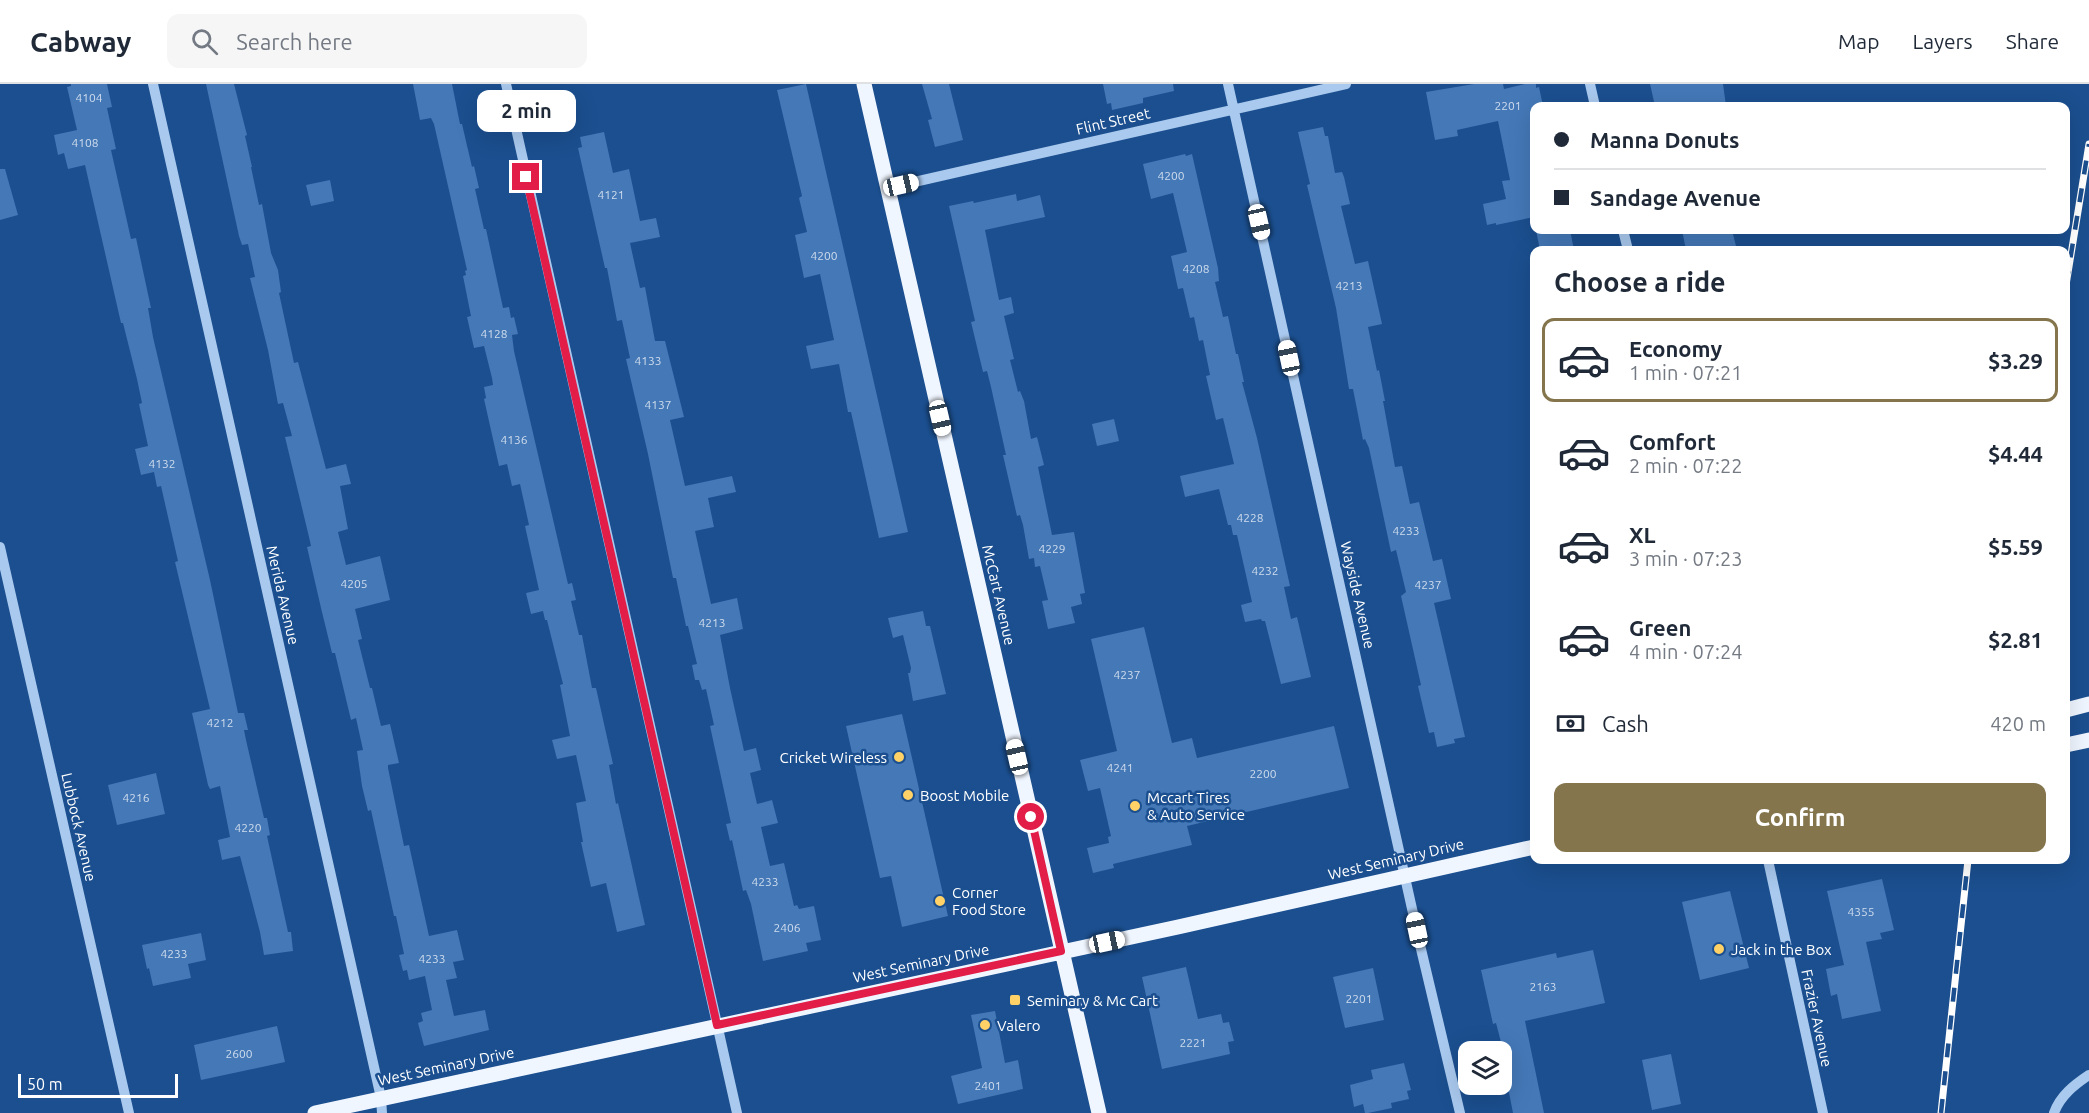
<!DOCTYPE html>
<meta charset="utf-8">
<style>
:root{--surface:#fff;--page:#f6f6f7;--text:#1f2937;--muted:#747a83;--line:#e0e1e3;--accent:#84754c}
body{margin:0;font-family:Ubuntu,sans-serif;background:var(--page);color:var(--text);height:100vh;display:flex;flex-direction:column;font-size:22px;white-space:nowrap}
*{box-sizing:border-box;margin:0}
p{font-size:20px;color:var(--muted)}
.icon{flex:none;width:33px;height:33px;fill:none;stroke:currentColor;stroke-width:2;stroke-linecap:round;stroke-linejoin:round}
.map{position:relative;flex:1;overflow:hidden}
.side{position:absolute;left:1530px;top:162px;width:540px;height:618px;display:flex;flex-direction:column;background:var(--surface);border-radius:12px;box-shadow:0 6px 24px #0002}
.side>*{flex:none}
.guide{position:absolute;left:1530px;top:18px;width:540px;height:132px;border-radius:12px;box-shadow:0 6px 24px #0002;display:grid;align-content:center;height:132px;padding:0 24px;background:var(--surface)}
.fabs{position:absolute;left:1458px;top:957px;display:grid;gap:12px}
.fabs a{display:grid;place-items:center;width:54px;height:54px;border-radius:12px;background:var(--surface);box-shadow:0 6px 24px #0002;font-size:30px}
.scale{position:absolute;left:18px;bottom:15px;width:160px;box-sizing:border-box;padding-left:6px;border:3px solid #fff;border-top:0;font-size:16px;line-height:21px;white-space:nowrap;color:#fff;-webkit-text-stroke:4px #1b4f8f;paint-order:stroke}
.end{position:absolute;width:27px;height:27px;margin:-14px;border:8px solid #e11d48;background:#fff;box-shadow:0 0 0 3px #fff}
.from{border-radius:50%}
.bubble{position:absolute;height:42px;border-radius:12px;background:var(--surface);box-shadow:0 6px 24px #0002;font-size:20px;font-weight:700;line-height:42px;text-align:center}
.car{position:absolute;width:18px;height:36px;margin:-18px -9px;border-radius:8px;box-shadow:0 0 4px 2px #0007;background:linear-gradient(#fff 24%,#345 0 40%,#fff 0 76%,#345 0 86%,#fff 0)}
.guide b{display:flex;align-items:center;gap:21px;height:57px;font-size:22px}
.guide b+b{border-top:2px solid var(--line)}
.guide i{width:15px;height:15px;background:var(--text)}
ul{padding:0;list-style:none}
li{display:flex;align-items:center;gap:18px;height:84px;margin:0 12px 9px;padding:0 12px;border:3px solid transparent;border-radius:12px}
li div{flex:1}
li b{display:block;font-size:22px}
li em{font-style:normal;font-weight:700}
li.selected{border-color:var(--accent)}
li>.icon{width:54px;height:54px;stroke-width:1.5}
h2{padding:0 24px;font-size:27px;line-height:72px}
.pay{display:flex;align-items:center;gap:15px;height:66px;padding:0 24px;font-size:22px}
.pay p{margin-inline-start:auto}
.button{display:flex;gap:12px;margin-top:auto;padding:12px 24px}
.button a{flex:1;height:69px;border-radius:12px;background:var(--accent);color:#fff;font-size:24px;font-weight:700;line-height:69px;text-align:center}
header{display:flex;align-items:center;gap:36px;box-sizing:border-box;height:84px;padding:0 30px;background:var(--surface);border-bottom:2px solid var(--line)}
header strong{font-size:28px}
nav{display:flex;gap:33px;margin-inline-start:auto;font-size:21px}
.search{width:420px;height:54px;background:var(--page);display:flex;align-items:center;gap:15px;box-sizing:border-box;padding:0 21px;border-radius:12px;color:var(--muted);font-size:22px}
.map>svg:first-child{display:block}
.building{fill:#4478b7}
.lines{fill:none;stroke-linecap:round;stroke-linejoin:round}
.minor{stroke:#a9c9ee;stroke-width:10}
.major{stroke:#f0f6ff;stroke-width:15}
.rail-casing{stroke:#fff;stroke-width:7}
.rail{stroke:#1b4f8f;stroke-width:4.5;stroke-dasharray:14;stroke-linecap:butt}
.route{stroke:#e11d48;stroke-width:8}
.poi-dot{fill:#ffd166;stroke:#1b4f8f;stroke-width:2}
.labels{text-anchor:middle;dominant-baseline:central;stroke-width:5;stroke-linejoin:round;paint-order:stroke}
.number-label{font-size:12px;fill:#d0dded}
.street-label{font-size:15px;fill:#fff;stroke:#1b4f8f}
.poi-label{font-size:15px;fill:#fff;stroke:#1b4f8f;text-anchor:start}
</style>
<header>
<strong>Cabway</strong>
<div class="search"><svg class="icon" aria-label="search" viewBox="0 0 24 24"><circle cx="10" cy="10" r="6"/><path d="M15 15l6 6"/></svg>Search here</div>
<nav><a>Map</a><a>Layers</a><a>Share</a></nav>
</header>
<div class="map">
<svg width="2089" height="1029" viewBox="0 0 2089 1029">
<rect width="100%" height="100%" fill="#1b4f8f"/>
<path class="building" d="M 71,0 L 107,0 L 112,23 L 107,24 L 116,65 L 111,66 L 131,155 L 136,154 L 151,224 L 148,224 L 153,253 L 210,496 L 238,629 L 244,629 L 248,646 L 244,646 L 246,656 L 264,734 L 267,734 L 270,751 L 267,752 L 288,848 L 291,848 L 293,867 L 264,871 L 260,848 L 240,772 L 222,776 L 218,756 L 230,753 L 220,702 L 210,705 L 208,701 L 192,629 L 210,625 L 175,478 L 178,477 L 161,402 L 157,403 L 154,388 L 141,391 L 135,365 L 148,362 L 139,320 L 142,319 L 137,295 L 123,239 L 121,239 L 85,81 L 68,85 L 64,69 L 58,71 L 54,51 L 77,46 L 67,3 L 71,2 Z
M 206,0 L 234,0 L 247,51 L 245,52 L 252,83 L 251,83 L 259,121 L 262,120 L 271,169 L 278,186 L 281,208 L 279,209 L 294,279 L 298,278 L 326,385 L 346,380 L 351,400 L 340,402 L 348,445 L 338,448 L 346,481 L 380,472 L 390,516 L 355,525 L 362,555 L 358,556 L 370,604 L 372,604 L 381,642 L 390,640 L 399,679 L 388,681 L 388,684 L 404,762 L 409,761 L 429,852 L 457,846 L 464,876 L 453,878 L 457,894 L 446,896 L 454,932 L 485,926 L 489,946 L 424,962 L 418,939 L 423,937 L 421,929 L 432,926 L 425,892 L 409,896 L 407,886 L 403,887 L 399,871 L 404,870 L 396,832 L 394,832 L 371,726 L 368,727 L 362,702 L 357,667 L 363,666 L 356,634 L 351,636 L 335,569 L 332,569 L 321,524 L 307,463 L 311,462 L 309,453 L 285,353 L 292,352 L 283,319 L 278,320 L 268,266 L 250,194 L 255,193 L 248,160 L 242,161 L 239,152 Z
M 413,0 L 452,0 L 460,40 L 462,40 L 472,83 L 474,82 L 479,104 L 475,105 L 484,145 L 486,145 L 503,224 L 509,223 L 511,234 L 514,233 L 518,250 L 512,251 L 514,267 L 568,500 L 572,499 L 576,516 L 571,517 L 579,551 L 582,551 L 592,604 L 596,604 L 613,680 L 609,681 L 616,720 L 618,719 L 645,841 L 617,848 L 606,799 L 591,803 L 581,758 L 583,758 L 576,719 L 586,717 L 576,671 L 557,675 L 552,656 L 570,652 L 560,601 L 563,600 L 547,536 L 545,536 L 543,527 L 531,530 L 526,509 L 539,506 L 525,442 L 529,441 L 520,400 L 512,402 L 507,380 L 499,382 L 484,315 L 486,314 L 484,303 L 493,301 L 492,294 L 484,262 L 474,264 L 467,233 L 471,232 L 463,192 L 466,191 L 465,187 L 467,186 L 434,40 L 431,34 L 420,36 Z
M 806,0 L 908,448 L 879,454 L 851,328 L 848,328 L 839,280 L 811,285 L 806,262 L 834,256 L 820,190 L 804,194 L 795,151 L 807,148 L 799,114 L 802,112 L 777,6 Z
M 922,0 L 949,0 L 963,56 L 935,63 L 928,36 L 932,35 Z
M 1103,0 L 1173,0 L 1174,7 L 1143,14 L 1143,19 L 1112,26 L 1111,19 L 1107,20 Z
M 1474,0 L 1503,0 L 1504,5 L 1525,0 L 1536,0 L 1536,4 L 1539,3 L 1543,22 L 1534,22 L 1534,133 L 1496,141 L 1496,139 L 1487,141 L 1483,120 L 1506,115 L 1502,97 L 1510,96 L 1498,37 L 1457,46 L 1458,52 L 1435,56 L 1426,8 Z
M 1650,0 L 1723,0 L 1726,22 L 1655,22 Z
M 1323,43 L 1325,52 L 1328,52 L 1335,89 L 1342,88 L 1344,93 L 1350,120 L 1341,122 L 1355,180 L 1368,177 L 1382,240 L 1368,243 L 1377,287 L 1379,286 L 1385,317 L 1383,317 L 1395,383 L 1402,382 L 1410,420 L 1419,418 L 1433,477 L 1442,475 L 1451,515 L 1434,519 L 1465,653 L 1454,655 L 1455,659 L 1437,663 L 1434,648 L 1429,649 L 1418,602 L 1421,601 L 1401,512 L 1406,508 L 1396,466 L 1391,468 L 1369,364 L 1365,355 L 1363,356 L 1353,305 L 1349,305 L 1336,224 L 1307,101 L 1310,100 L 1298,48 Z
M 604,48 L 613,89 L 629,85 L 640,137 L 656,134 L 660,153 L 630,159 L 640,204 L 645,203 L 655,257 L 665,257 L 684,333 L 670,336 L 685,402 L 732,392 L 736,408 L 708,414 L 714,443 L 695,447 L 711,520 L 737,514 L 743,545 L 720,551 L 730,604 L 744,667 L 756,664 L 761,686 L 750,689 L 757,720 L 772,716 L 778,739 L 761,743 L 770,782 L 784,779 L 794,822 L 797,821 L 799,825 L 814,822 L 821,856 L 806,859 L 808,867 L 763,877 L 751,820 L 746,806 L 743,807 L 732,756 L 730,757 L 726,740 L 731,739 L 710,642 L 714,641 L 706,605 L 702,606 L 699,596 L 695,596 L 692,581 L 697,580 L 688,542 L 686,542 L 676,494 L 673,494 L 648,370 L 626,275 L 630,274 L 622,236 L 617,237 L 607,184 L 605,184 L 578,64 L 582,63 L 580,53 Z
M 1185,70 L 1186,72 L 1192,70 L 1218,184 L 1219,197 L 1215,198 L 1223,233 L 1228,232 L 1236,270 L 1238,270 L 1244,298 L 1242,298 L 1257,354 L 1290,502 L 1284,503 L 1291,535 L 1297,533 L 1311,593 L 1281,600 L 1265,537 L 1262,537 L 1261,535 L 1245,538 L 1241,521 L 1252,518 L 1237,451 L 1233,451 L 1231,441 L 1228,441 L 1219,405 L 1185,413 L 1180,392 L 1234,380 L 1223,334 L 1216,336 L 1206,292 L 1210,291 L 1203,256 L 1199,257 L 1194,233 L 1190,234 L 1183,204 L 1178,205 L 1171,172 L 1187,168 L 1173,109 L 1151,115 L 1143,80 Z
M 0,85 L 5,85 L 18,131 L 0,136 Z
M 330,96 L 334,117 L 311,122 L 306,101 Z
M 1016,110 L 1017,117 L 1040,111 L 1045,133 L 985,146 L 999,216 L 1011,213 L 1014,229 L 1004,232 L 1014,275 L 1010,276 L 1018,308 L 1020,307 L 1024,317 L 1031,355 L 1037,353 L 1044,381 L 1038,383 L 1052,451 L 1074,448 L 1085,509 L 1080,510 L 1082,520 L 1071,523 L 1075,539 L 1048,545 L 1042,517 L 1048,516 L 1040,482 L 1035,483 L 1034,474 L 1029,475 L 1023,441 L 1020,431 L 1017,432 L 1003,371 L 1006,371 L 991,303 L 987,287 L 983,288 L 971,238 L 975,237 L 949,122 L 973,117 L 974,119 Z
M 1536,146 L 1570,146 L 1574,166 L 1540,166 Z
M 1682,146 L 1732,146 L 1737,166 L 1686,166 Z
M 1114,335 L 1119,357 L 1097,362 L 1092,340 Z
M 923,527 L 926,542 L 930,542 L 946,610 L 913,617 L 908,589 L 910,589 L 911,584 L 903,551 L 893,554 L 888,534 Z
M 1144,543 L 1172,659 L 1192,654 L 1197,674 L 1334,642 L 1349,704 L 1187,742 L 1192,761 L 1113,780 L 1114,784 L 1093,789 L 1087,764 L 1109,759 L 1108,753 L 1111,752 L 1100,704 L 1088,707 L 1080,676 L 1117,667 L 1091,555 Z
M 902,630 L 948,832 L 902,843 L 891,792 L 880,794 L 846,642 Z
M 156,689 L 165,730 L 117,741 L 108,701 Z
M 1882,795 L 1894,846 L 1880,849 L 1882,855 L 1866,858 L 1881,927 L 1842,935 L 1837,910 L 1831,912 L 1826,885 L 1844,881 L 1827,807 Z
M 1730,807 L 1749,884 L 1700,896 L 1682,818 Z
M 201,849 L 206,876 L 188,880 L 191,894 L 153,902 L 149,884 L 147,885 L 142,861 Z
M 1593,866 L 1605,919 L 1525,937 L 1544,1029 L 1513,1029 L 1505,988 L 1502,989 L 1502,962 L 1496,939 L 1493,940 L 1481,886 L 1556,869 L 1557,874 Z
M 1186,883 L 1198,935 L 1221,930 L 1223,939 L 1229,938 L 1234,957 L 1228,958 L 1230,970 L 1162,985 L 1142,893 Z
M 1373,884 L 1384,936 L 1345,944 L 1333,893 Z
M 995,927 L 1005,979 L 1018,976 L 1023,1005 L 958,1020 L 951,992 L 982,984 L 971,931 Z
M 277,942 L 285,978 L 201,996 L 194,961 Z
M 1671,970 L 1681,1020 L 1652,1026 L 1642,976 Z
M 1404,979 L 1411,1006 L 1407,1007 L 1409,1015 L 1391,1019 L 1392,1024 L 1368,1029 L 1365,1029 L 1363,1020 L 1354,1023 L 1350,1001 L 1373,995 L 1371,986 Z"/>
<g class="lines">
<path class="minor" d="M 153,0 L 381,1014 L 382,1029
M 506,0 L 737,1029
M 1228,0 L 1421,865 L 1460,1029
M 1590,0 L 1595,22
M 888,104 L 1346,0
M 1623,146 L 1628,166
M 0,463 L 129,1029
M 1768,776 L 1823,1029
M 2054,1029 C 2060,1012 2074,1001 2089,991"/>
<path class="major" d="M 864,0 L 1099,1029
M 2066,626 L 2089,620
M 2066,661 L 2089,656
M 315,1029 L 1178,843 L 1534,763"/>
<g class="rail-casing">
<path id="rail" d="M 2066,201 L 2089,60
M 1941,1029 L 1968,776"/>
</g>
<use href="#rail" class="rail"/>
</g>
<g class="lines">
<path class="route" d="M 526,93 L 717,941 L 1061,867 L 1031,733"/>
</g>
<g class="poi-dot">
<circle cx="899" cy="673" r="6"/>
<circle cx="908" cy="711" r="6"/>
<circle cx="1135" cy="722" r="6"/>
<circle cx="940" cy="817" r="6"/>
<circle cx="1719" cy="865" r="6"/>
<rect x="1009" y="910" width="12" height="12" rx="3"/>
<circle cx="985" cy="941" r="6"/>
</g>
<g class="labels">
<g class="number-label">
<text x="89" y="13">4104</text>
<text x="1508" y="21">2201</text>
<text x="85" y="58">4108</text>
<text x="1171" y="91">4200</text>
<text x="611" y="110">4121</text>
<text x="824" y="171">4200</text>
<text x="1196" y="184">4208</text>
<text x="1349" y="201">4213</text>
<text x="494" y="249">4128</text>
<text x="648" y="276">4133</text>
<text x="658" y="320">4137</text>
<text x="514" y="355">4136</text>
<text x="162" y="379">4132</text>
<text x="1250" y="433">4228</text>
<text x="1406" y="446">4233</text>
<text x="1052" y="464">4229</text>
<text x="1265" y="486">4232</text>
<text x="354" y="499">4205</text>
<text x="1428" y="500">4237</text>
<text x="712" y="538">4213</text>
<text x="1127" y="590">4237</text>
<text x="220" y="638">4212</text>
<text x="1120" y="683">4241</text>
<text x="1263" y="689">2200</text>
<text x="136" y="713">4216</text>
<text x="248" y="743">4220</text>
<text x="765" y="797">4233</text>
<text x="1861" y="827">4355</text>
<text x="787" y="843">2406</text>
<text x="174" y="869">4233</text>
<text x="432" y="874">4233</text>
<text x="1543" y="902">2163</text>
<text x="1359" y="914">2201</text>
<text x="1193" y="958">2221</text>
<text x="239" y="969">2600</text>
<text x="988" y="1001">2401</text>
</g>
<g class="street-label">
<text transform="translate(1113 37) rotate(-13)">Flint Street</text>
<text transform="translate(283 511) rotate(77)">Merida Avenue</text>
<text transform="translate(999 511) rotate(77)">McCart Avenue</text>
<text transform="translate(1358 511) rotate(77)">Wayside Avenue</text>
<text transform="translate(79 743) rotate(77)">Lubbock Avenue</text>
<text transform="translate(1396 775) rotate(-13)">West Seminary Drive</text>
<text transform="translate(921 879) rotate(-12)">West Seminary Drive</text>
<text transform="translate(1817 934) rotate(78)">Frazier Avenue</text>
<text transform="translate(446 982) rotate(-12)">West Seminary Drive</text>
</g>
<g class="poi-label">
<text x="887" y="673" text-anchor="end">Cricket Wireless</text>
<text x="920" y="711">Boost Mobile</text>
<text x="1147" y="713">Mccart Tires<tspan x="1147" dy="17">&amp; Auto Service</tspan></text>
<text x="952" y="808">Corner<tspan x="952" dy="17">Food Store</tspan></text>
<text x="1731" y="865">Jack in the Box</text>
<text x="1027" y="916">Seminary &amp; Mc Cart</text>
<text x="997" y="941">Valero</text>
</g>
</g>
</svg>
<div class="fabs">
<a><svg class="icon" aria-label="layers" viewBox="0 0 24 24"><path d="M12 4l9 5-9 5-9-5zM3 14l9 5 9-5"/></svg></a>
</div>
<div class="scale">50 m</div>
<i class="end from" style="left:1031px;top:733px"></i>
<i class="end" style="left:526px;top:93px"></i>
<div class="bubble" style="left:477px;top:6px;width:99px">2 min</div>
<i class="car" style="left:901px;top:101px;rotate:77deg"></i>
<i class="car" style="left:1259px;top:138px;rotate:167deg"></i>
<i class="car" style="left:1289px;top:274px;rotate:348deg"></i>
<i class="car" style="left:940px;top:334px;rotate:167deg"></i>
<i class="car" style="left:1017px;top:673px;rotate:347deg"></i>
<i class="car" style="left:1417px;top:846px;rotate:348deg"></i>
<i class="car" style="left:1107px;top:858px;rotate:78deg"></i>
<div class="guide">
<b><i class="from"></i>Manna Donuts</b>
<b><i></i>Sandage Avenue</b>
</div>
<section class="side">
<h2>Choose a ride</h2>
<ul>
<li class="selected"><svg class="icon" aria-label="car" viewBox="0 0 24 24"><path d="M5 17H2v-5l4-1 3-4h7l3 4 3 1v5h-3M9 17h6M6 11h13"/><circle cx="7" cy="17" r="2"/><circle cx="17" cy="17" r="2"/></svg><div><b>Economy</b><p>1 min · 07:21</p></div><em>$3.29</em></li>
<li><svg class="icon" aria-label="car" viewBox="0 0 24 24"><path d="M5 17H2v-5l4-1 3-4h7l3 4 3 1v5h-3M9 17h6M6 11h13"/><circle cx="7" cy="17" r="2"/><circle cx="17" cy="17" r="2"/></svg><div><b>Comfort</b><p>2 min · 07:22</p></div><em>$4.44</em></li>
<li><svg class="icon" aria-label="car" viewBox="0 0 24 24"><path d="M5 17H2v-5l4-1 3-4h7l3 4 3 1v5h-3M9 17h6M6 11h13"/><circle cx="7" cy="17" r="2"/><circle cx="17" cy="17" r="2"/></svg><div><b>XL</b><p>3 min · 07:23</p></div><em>$5.59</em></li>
<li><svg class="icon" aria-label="car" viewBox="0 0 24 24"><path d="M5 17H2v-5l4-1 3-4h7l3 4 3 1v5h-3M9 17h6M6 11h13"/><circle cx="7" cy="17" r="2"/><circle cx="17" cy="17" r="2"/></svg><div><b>Green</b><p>4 min · 07:24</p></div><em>$2.81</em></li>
</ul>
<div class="pay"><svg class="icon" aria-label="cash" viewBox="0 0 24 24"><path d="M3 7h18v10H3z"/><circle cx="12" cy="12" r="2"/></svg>Cash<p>420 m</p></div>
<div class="button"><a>Confirm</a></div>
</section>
</div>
